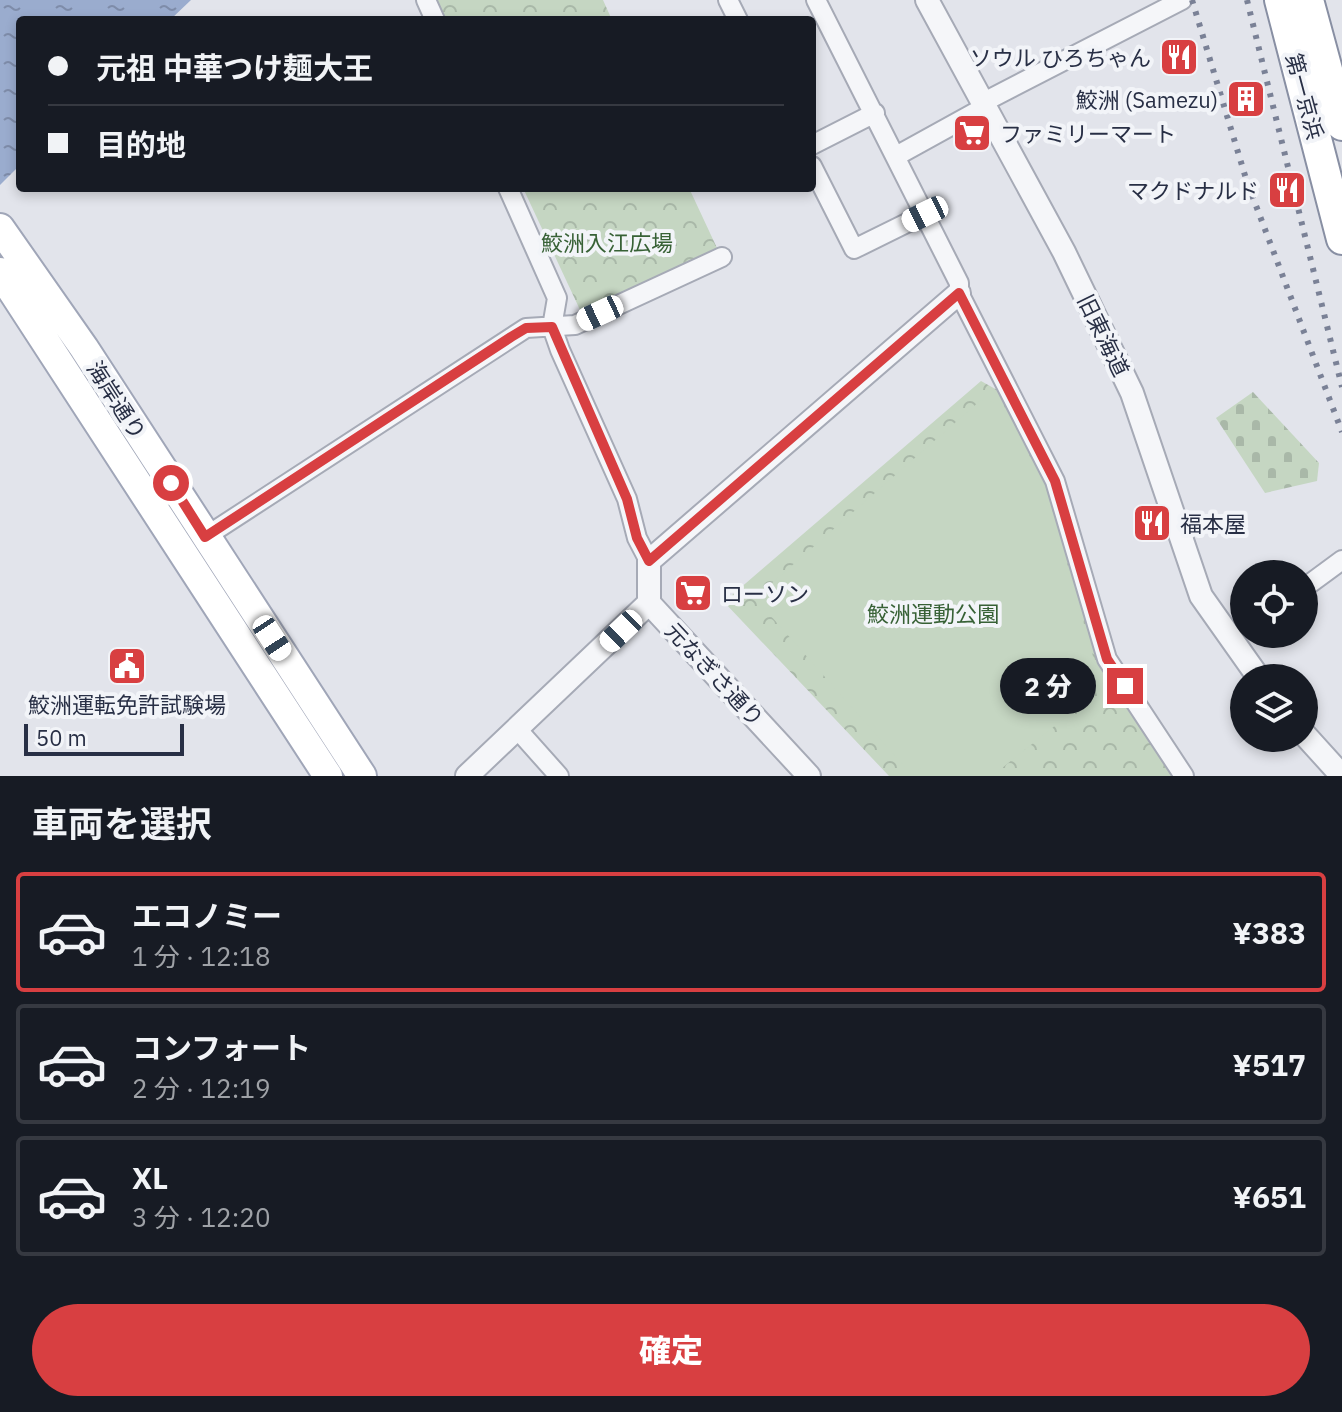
<!DOCTYPE html>
<html lang="ja">
<meta charset="utf-8">
<style>
:root{--surface:#171b24;--page:#242831;--text:#f1f3f6;--muted:#9ea1a6;--line:#363941;--accent:#d83f41}
body{margin:0;font-family:"IBM Plex Sans","Noto Sans JP",sans-serif;background:var(--page);color:var(--text);height:100vh;display:flex;flex-direction:column;font-size:30px;white-space:nowrap}
*{box-sizing:border-box;margin:0}
p{font-size:26px;color:var(--muted)}
.icon{flex:none;width:44px;height:44px;fill:none;stroke:currentColor;stroke-width:2;stroke-linecap:round;stroke-linejoin:round}
.map{position:relative;height:776px;overflow:hidden}
.details{display:flex;flex-direction:column;background:var(--surface);flex:1}
.details>*{flex:none}
.banner{position:absolute;left:16px;top:16px;width:800px;height:176px;border-radius:8px;box-shadow:0 4px 12px #0003;display:grid;align-content:center;height:176px;padding:0 32px;background:var(--surface)}
.fabs{position:absolute;left:1230px;top:560px;display:grid;gap:16px}
.fabs a{display:grid;place-items:center;width:88px;height:88px;border-radius:50%;background:var(--surface);box-shadow:0 4px 12px #0003;font-size:40px}
.scale{position:absolute;left:24px;bottom:20px;width:160px;box-sizing:border-box;padding-left:8px;border:4px solid #282f45;border-top:0;font-size:22px;line-height:28px;white-space:nowrap;color:#282f45;-webkit-text-stroke:6px #f2f4f8;paint-order:stroke}
.end{position:absolute;width:36px;height:36px;margin:-18px;border:10px solid #d83f41;background:#fff;box-shadow:0 0 0 4px #fff}
.from{border-radius:50%}
.bubble{position:absolute;height:56px;border-radius:28px;background:var(--surface);box-shadow:0 4px 12px #0003;font-size:26px;font-weight:800;line-height:56px;text-align:center}
.car{position:absolute;width:24px;height:48px;margin:-24px -12px;border-radius:10px;box-shadow:0 0 6px 2px #0007;background:linear-gradient(#fff 24%,#345 0 40%,#fff 0 76%,#345 0 86%,#fff 0)}
.banner b{display:flex;align-items:center;gap:28px;height:76px;font-size:30px}
.banner b+b{border-top:2px solid var(--line)}
.banner i{width:20px;height:20px;background:var(--text)}
ul{padding:0;list-style:none}
li{display:flex;align-items:center;gap:24px;height:120px;margin:0 16px 12px;padding:0 16px;border:4px solid var(--line);border-radius:8px}
li div{flex:1}
li b{display:block;font-size:30px}
li em{font-style:normal;font-weight:800}
li.active{border-color:var(--accent)}
li>.icon{width:72px;height:72px;stroke-width:1.5}
h2{padding:0 32px;font-size:36px;line-height:96px}
.cta{display:flex;gap:16px;margin-top:auto;padding:16px 32px}
.cta a{flex:1;height:92px;border-radius:48px;background:var(--accent);color:#fff;font-size:32px;font-weight:800;line-height:92px;text-align:center}
.map>svg:first-child{display:block}
.cemetery{fill:url(#cemetery-stones)}
.park{fill:url(#park-crowns)}
.pitch{fill:#c5d6c2}
.water{fill:url(#water-ripples)}
.lines{fill:none;stroke-linecap:round;stroke-linejoin:round}
.minor-casing{stroke:#a6aab6;stroke-width:22}
.tertiary-casing{stroke:#a6aab6;stroke-width:26}
.primary-casing{stroke:#a0a6b8;stroke-width:32}
.trunk-casing{stroke:#888fa3;stroke-width:34}
.minor{stroke:#f5f6f9;stroke-width:18}
.tertiary{stroke:#f5f6f9;stroke-width:22}
.primary{stroke:#fff;stroke-width:28}
.trunk{stroke:#fff;stroke-width:30}
.rail{stroke:#7a8196;stroke-width:6;stroke-dasharray:4 8;stroke-linecap:butt}
.route{stroke:#d83f41;stroke-width:10}
.labels{text-anchor:middle;dominant-baseline:central;stroke-width:8;stroke-linejoin:round;paint-order:stroke}
.poi-label{font-size:22px;fill:#282f45;stroke:#f2f4f8;text-anchor:end}
.street-label{font-size:22px;fill:#282f45;stroke:#f2f4f8}
.park-label{font-size:22px;fill:#376135;stroke:#f2f4f8}
</style>
<div class="map">
<svg width="1342" height="776" viewBox="0 0 1342 776">
<defs>
<pattern id="cemetery-stones" width="16" height="16" patternUnits="userSpaceOnUse" patternTransform="scale(2)"><rect width="16" height="16" fill="#c5d6c2"/><path d="M2 7V4a2 2 0 0 1 4 0v3zM10 15v-3a2 2 0 0 1 4 0v3z" fill="#a9b8a8"/></pattern>
<pattern id="park-crowns" width="20" height="18" patternUnits="userSpaceOnUse" patternTransform="scale(2)"><rect width="20" height="18" fill="#c5d6c2"/><path d="M2 6a3 3 0 1 1 6 0M12 15a3 3 0 1 1 6 0" fill="none" stroke="#a9b8a8"/></pattern>
<pattern id="water-ripples" width="26" height="14" patternUnits="userSpaceOnUse" patternTransform="scale(2)"><rect width="26" height="14" fill="#9aacce"/><path d="M2 4q2-2 4 0t4 0M15 11q2-2 4 0t4 0" fill="none" stroke="#7e8ca9"/></pattern>
</defs>
<rect width="100%" height="100%" fill="#e2e4eb"/>
<path class="cemetery" d="M 1253,392 L 1319,463 L 1317,481 L 1265,493 L 1216,418 Z"/>
<path class="park" d="M 437,0 L 603,0 L 612,20 L 446,20 Z
M 523,188 L 689,188 L 717,248 L 581,312 Z
M 981,381 L 999,391 L 1047,488 L 1097,657 L 1176,776 L 889,776 L 724,602 Z"/>
<path class="pitch" d="M 981,400 L 1003,404 L 1046,488 L 1096,667 L 1083,675 L 1081,705 L 992,776 L 931,776 L 922,767 L 912,775 L 755,598 Z"/>
<path class="water" d="M 0,0 L 191,0 L 170,20 L 20,20 L 20,165 L 0,185 Z"/>
<g class="lines">
<g class="minor-casing">
<path id="minor" d="M 426,0 L 435,20
M 728,0 L 738,20
M 816,0 L 959,283 L 959,293 L 1055,481 L 1107,659 L 1184,776
M 982,103 L 1182,0
M 812,145 L 875,113
M 898,155 L 985,107
M 812,166 L 854,249 L 925,214
M 508,188 L 557,298 L 552,327 L 560,350 L 627,499 L 637,538 L 649,561
M 205,537 L 526,328 L 575,325 L 722,257
M 1304,588 L 1342,560
M 518,730 L 559,776"/>
</g>
<g class="tertiary-casing">
<path id="tertiary" d="M 927,0 L 1064,252 L 1132,393 L 1201,596 L 1259,678
M 1304,734 L 1342,776
M 467,776 L 649,603
M 809,776 L 649,603 L 649,561 L 959,293"/>
</g>
<g class="primary-casing">
<path id="primary" d="M 0,228 L 84,348 L 362,776
M 0,272 L 328,776"/>
</g>
<g class="trunk-casing">
<path id="trunk" d="M 1280,0 L 1342,239
M 1308,0 L 1342,125"/>
</g>
<use href="#minor" class="minor"/>
<use href="#tertiary" class="tertiary"/>
<use href="#primary" class="primary"/>
<use href="#trunk" class="trunk"/>
<path class="rail" d="M 1192,0 L 1247,182 L 1342,432
M 1247,0 L 1342,387"/>
</g>
<g class="lines">
<path class="route" d="M 171,483 L 205,537 L 511,337 L 526,328 L 552,327 L 627,499 L 637,538 L 649,561 L 959,293 L 1055,481 L 1107,659 L 1125,686"/>
</g>
<defs>
<g id="restaurant-square" transform="scale(2)"><rect x="-9" y="-9" width="18" height="18" rx="4" fill="#d83f41" stroke="#f2f4f8"/><path d="M-5-6h1v4h1v-4h1v4h1v-4h1v5L-1.5 .5V6h-2V.5L-5-1ZM5-6V6H3V1.5H1.5Q1.5-4 5-6Z" fill="#fff"/></g>
<g id="building-square" transform="scale(2)"><rect x="-9" y="-9" width="18" height="18" rx="4" fill="#d83f41" stroke="#f2f4f8"/><path d="M-4-6H4V6H1V3H-1V6H-4ZM-2.5-4.3h1.7v1.8h-1.7ZM.8-4.3h1.7v1.8H.8ZM-2.5-1h1.7V.8h-1.7ZM.8-1h1.7V.8H.8Z" fill="#fff"/></g>
<g id="supermarket-square" transform="scale(2)"><rect x="-9" y="-9" width="18" height="18" rx="4" fill="#d83f41" stroke="#f2f4f8"/><path d="M-6-5.5h2.5l.6 2H6L4.5 2H-2.5L-4.4-4H-6ZM-1.5 3.2a1.3 1.3 0 1 0 .1 0ZM3 3.2a1.3 1.3 0 1 0 .1 0Z" fill="#fff"/></g>
<g id="civic-square" transform="scale(2)"><rect x="-9" y="-9" width="18" height="18" rx="4" fill="#d83f41" stroke="#f2f4f8"/><path d="M-.6-6.5H3V-4.5H.6V-3L4-1V1h2V6H-6V1h2V-1L-.6-3ZM-1.2 2.5V6h2.4V2.5Z" fill="#fff"/></g>
</defs>
<g fill-rule="evenodd">
<use href="#restaurant-square" x="1179" y="57"/>
<use href="#building-square" x="1246" y="99"/>
<use href="#supermarket-square" x="972" y="133"/>
<use href="#restaurant-square" x="1287" y="190"/>
<use href="#restaurant-square" x="1152" y="523"/>
<use href="#supermarket-square" x="693" y="593"/>
<use href="#civic-square" x="127" y="666"/>
</g>
<g class="labels">
<g class="poi-label">
<text x="1151" y="57">ソウル ひろちゃん</text>
<text x="1218" y="99">鮫洲 (Samezu)</text>
<text x="1000" y="133" text-anchor="start">ファミリーマート</text>
<text x="1259" y="190">マクドナルド</text>
<text x="1180" y="523" text-anchor="start">福本屋</text>
<text x="721" y="593" text-anchor="start">ローソン</text>
<text x="127" y="704" text-anchor="middle">鮫洲運転免許試験場</text>
</g>
<g class="street-label">
<text transform="translate(1305 96) rotate(75)">第一京浜</text>
<text transform="translate(1104 335) rotate(64)">旧東海道</text>
<text transform="translate(117 400) rotate(57)">海岸通り</text>
<text transform="translate(715 674) rotate(47)">元なぎさ通り</text>
</g>
<g class="park-label">
<text x="607" y="242">鮫洲入江広場</text>
<text x="933" y="613">鮫洲運動公園</text>
</g>
</g>
</svg>
<div class="fabs">
<a><svg class="icon" aria-label="locate" viewBox="0 0 24 24"><circle cx="12" cy="12" r="6"/><path d="M12 2v4M12 18v4M2 12h4M18 12h4"/></svg></a>
<a><svg class="icon" aria-label="layers" viewBox="0 0 24 24"><path d="M12 4l9 5-9 5-9-5zM3 14l9 5 9-5"/></svg></a>
</div>
<div class="scale">50 m</div>
<i class="end from" style="left:171px;top:483px"></i>
<i class="end" style="left:1125px;top:686px"></i>
<div class="bubble" style="left:1000px;top:658px;width:96px">2 分</div>
<i class="car" style="left:925px;top:214px;rotate:244deg"></i>
<i class="car" style="left:600px;top:313px;rotate:245deg"></i>
<i class="car" style="left:621px;top:631px;rotate:226deg"></i>
<i class="car" style="left:272px;top:638px;rotate:147deg"></i>
<div class="banner">
<b><i class="from"></i>元祖 中華つけ麺大王</b>
<b><i></i>目的地</b>
</div>
</div>
<section class="details">
<h2>車両を選択</h2>
<ul>
<li class="active"><svg class="icon" aria-label="car" viewBox="0 0 24 24"><path d="M5 17H2v-5l4-1 3-4h7l3 4 3 1v5h-3M9 17h6M6 11h13"/><circle cx="7" cy="17" r="2"/><circle cx="17" cy="17" r="2"/></svg><div><b>エコノミー</b><p>1 分 · 12:18</p></div><em>¥383</em></li>
<li><svg class="icon" aria-label="car" viewBox="0 0 24 24"><path d="M5 17H2v-5l4-1 3-4h7l3 4 3 1v5h-3M9 17h6M6 11h13"/><circle cx="7" cy="17" r="2"/><circle cx="17" cy="17" r="2"/></svg><div><b>コンフォート</b><p>2 分 · 12:19</p></div><em>¥517</em></li>
<li><svg class="icon" aria-label="car" viewBox="0 0 24 24"><path d="M5 17H2v-5l4-1 3-4h7l3 4 3 1v5h-3M9 17h6M6 11h13"/><circle cx="7" cy="17" r="2"/><circle cx="17" cy="17" r="2"/></svg><div><b>XL</b><p>3 分 · 12:20</p></div><em>¥651</em></li>
</ul>
<div class="cta"><a>確定</a></div>
</section>
